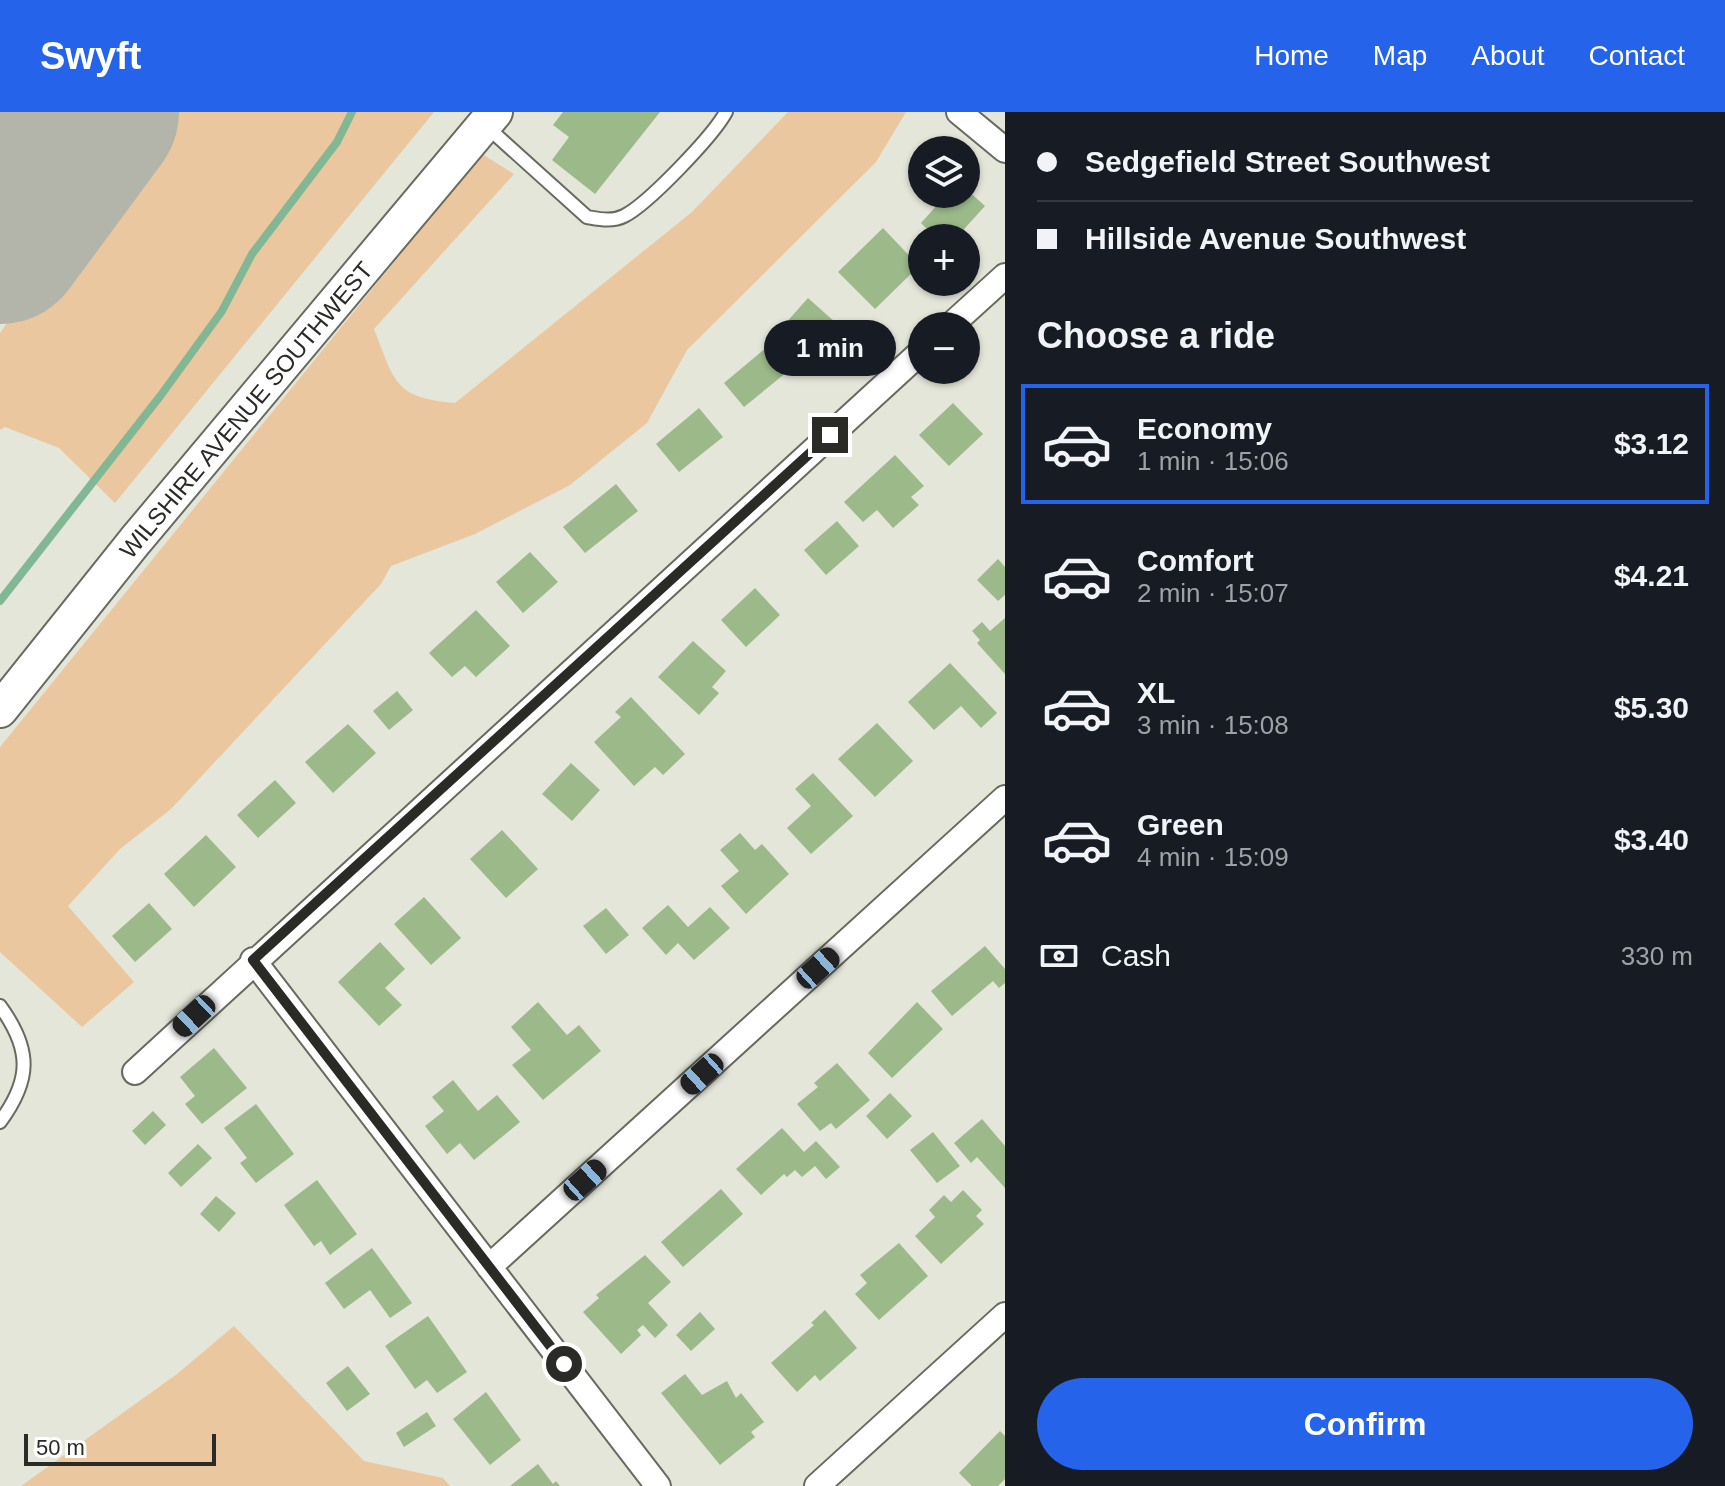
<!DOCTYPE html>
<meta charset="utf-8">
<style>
:root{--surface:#171b24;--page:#20242c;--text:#f1f3f6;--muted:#9ea1a6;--line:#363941;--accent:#2563eb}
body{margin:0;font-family:Arial,sans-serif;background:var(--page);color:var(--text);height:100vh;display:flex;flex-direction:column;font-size:30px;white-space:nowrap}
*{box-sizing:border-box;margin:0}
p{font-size:26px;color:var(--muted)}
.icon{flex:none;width:44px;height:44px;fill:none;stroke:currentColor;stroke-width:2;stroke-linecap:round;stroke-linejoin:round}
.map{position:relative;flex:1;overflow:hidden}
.side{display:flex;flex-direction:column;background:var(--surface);width:720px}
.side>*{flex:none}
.banner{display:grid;align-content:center;height:176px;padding:0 32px;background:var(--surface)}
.controls{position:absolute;left:908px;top:24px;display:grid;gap:16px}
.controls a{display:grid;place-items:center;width:72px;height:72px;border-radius:50%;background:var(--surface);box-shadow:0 2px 6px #0004;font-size:40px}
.scale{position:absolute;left:24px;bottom:20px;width:192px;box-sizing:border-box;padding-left:8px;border:4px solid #2a2a26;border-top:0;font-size:22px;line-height:28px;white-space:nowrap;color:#2a2a26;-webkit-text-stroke:6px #fff;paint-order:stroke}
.end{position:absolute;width:36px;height:36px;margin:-18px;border:10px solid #2a2a26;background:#fff;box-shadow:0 0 0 4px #fff}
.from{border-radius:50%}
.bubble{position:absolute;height:56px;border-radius:28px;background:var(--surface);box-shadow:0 2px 6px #0004;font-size:26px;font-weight:800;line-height:56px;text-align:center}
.car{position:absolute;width:24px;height:48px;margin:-24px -12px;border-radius:10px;box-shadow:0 0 6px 2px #0007;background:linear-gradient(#222 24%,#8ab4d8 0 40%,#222 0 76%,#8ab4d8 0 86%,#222 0)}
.banner b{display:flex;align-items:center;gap:28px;height:76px;font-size:30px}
.banner b+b{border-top:2px solid var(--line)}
.banner i{width:20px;height:20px;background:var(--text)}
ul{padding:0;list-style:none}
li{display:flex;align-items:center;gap:24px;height:120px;margin:0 16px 12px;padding:0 16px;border:4px solid transparent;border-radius:0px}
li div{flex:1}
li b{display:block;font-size:30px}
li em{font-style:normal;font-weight:800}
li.on{border-color:var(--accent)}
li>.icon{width:72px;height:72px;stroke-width:1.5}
h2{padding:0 32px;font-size:36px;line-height:96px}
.pay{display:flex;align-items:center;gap:20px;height:88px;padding:0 32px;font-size:30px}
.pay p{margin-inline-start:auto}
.primary-button{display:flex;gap:16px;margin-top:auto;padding:16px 32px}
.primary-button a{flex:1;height:92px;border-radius:48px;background:var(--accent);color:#fff;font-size:32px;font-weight:800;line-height:92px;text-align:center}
header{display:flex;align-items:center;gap:48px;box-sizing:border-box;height:112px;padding:0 40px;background:var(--accent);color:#fff}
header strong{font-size:38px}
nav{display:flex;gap:44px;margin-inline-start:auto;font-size:28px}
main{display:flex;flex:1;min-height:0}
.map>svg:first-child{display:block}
.green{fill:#ebc7a0}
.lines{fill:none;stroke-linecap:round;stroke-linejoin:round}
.stream{stroke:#81b794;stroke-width:8}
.runway{stroke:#b4b5aa;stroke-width:172}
.building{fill:#9bb989}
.lane-casing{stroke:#696a5f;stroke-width:16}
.street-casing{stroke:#696a5f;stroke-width:28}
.secondary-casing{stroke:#696a5f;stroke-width:38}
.lane{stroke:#fff;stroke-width:12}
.street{stroke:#fff;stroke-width:24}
.secondary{stroke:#fff;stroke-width:34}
.route{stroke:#2a2a26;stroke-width:10}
.labels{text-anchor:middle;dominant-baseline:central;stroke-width:6;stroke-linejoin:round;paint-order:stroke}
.street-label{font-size:24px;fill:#2a2a26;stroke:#fff}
</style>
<header>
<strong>Swyft</strong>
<nav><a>Home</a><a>Map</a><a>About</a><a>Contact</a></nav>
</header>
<main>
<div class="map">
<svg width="1005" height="1374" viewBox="0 0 1005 1374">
<rect width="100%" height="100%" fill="#e4e6d9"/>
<path class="green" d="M 162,0 L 434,0 L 115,391 L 59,336 L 5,315 L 0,318 L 0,221 Z
M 788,0 L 906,0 L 876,50 L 687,238 L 647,311 L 570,373 L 475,422 L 391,454 L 381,472 L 171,697 L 120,737 L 68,794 L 134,870 L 82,915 L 0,840 L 0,635 L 482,42 L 514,62 L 374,217 C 395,270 394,286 455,291 L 692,100 Z
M 234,1214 L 364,1349 L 443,1366 L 450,1374 L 21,1374 L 177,1262 Z"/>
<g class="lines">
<path class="stream" d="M 0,489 L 161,283 L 222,199 L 252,142 L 337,30 L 352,0"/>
<path class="runway" d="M 0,126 L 93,0"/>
</g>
<path class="building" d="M 563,0 L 660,0 L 595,82 L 552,48 L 569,25 L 553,13 Z
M 966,77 L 985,94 L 956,126 L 936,126 L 921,111 L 939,91 L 932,85 L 966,82 Z
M 883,116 L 919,154 L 875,197 L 838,160 Z
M 808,186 L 845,219 L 812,254 L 776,222 Z
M 767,235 L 787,260 L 744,295 L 724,271 Z
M 953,291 L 983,322 L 949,354 L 919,323 Z
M 699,296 L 723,325 L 679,360 L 656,332 Z
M 895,343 L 924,374 L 911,385 L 919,393 L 893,416 L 877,398 L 863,410 L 844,390 Z
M 616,372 L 638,399 L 585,441 L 563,415 Z
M 837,409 L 859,434 L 826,463 L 804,438 Z
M 530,440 L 558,470 L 523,501 L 496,470 Z
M 998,447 L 1005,455 L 1005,483 L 998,489 L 977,468 Z
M 755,476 L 780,503 L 746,535 L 721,508 Z
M 476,498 L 510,534 L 476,565 L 465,554 L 452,565 L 429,541 Z
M 1005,506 L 1005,562 L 977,531 L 980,528 L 972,519 L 982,510 L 990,519 Z
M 693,529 L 726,559 L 712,575 L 719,581 L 699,603 L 658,565 Z
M 950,551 L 997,601 L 981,616 L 961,594 L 934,618 L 908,590 Z
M 397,579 L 413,598 L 389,618 L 373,599 Z
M 631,585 L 685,642 L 663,663 L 655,655 L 634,674 L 594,630 L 621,605 L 615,600 Z
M 877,611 L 913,649 L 875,685 L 838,647 Z
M 348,612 L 376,641 L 333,681 L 305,650 Z
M 571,651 L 600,678 L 572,709 L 542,682 Z
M 813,661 L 853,704 L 811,742 L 787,716 L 811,694 L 795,677 Z
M 275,668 L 296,691 L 258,726 L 237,703 Z
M 502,718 L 538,757 L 506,786 L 470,747 Z
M 740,721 L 755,738 L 762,732 L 789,762 L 746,802 L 721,774 L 739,759 L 720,738 Z
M 206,723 L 236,755 L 194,795 L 164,762 Z
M 424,785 L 461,826 L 431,853 L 394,812 Z
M 149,791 L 172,817 L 135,850 L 112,824 Z
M 668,793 L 688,815 L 710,795 L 730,816 L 694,848 L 678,831 L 666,843 L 642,816 Z
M 606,796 L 629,823 L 606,842 L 583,814 Z
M 380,830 L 405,857 L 385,876 L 402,893 L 379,914 L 338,870 Z
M 985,834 L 1005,857 L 1005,871 L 999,876 L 993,869 L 952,904 L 931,879 Z
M 538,890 L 567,923 L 579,913 L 601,939 L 543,988 L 512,953 L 531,938 L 511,915 Z
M 917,890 L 943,917 L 892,966 L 868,941 Z
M 214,936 L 247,976 L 202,1012 L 185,992 L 195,984 L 180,965 Z
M 837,951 L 870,988 L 836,1017 L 831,1011 L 820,1019 L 797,992 L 818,975 L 814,971 Z
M 453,968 L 478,999 L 497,983 L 520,1010 L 474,1048 L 460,1031 L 447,1042 L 425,1014 L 444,999 L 432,985 Z
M 890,981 L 912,1004 L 887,1027 L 866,1004 Z
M 256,992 L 294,1042 L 256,1071 L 240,1051 L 247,1046 L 224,1016 Z
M 153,999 L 166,1013 L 145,1033 L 132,1019 Z
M 982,1007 L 1005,1034 L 1005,1076 L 977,1045 L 971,1051 L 954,1031 Z
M 782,1016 L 804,1040 L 816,1029 L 840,1055 L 826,1067 L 815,1054 L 802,1065 L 795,1058 L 787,1065 L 784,1062 L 761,1083 L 736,1057 Z
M 933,1020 L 960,1054 L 937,1071 L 910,1038 Z
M 198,1032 L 212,1046 L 181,1075 L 168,1061 Z
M 317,1068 L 357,1122 L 330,1143 L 321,1129 L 314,1134 L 284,1093 Z
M 721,1077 L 743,1102 L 683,1155 L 661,1130 Z
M 963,1078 L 982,1098 L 976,1104 L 984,1112 L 941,1152 L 915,1124 L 935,1105 L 929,1098 L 944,1083 L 951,1090 Z
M 216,1084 L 236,1101 L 219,1120 L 200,1102 Z
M 899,1131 L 928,1164 L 879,1208 L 855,1182 L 867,1171 L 860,1163 Z
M 372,1136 L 412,1191 L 390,1206 L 370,1178 L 344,1197 L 325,1171 Z
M 645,1143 L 671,1170 L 648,1191 L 668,1213 L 655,1226 L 643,1213 L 637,1218 L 641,1223 L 621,1242 L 583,1200 L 599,1186 L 596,1183 Z
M 825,1198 L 857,1236 L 820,1269 L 815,1263 L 797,1280 L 771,1251 L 814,1213 L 811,1211 Z
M 700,1200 L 715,1217 L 691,1239 L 676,1223 Z
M 428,1204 L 467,1260 L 437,1281 L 427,1268 L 415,1277 L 385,1234 Z
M 348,1254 L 370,1282 L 347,1299 L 326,1271 Z
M 685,1262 L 702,1283 L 727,1269 L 736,1286 L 741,1281 L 764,1310 L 751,1320 L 755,1325 L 720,1353 L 661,1281 Z
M 486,1280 L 521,1328 L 490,1353 L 453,1307 Z
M 427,1300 L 436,1314 L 404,1335 L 396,1321 Z
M 1000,1319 L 1005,1324 L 1005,1367 L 998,1374 L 972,1374 L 959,1361 Z
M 538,1352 L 553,1372 L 556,1369 L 560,1374 L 510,1374 Z"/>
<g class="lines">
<g class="lane-casing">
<path id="lane" d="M 486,14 L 587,105 C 599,107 612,110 624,104 C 648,92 713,24 726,0
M 0,894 C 32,938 31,968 0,1010"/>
</g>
<g class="street-casing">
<path id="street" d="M 959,0 L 1005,38
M 950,214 L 1005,164
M 253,848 L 658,1374
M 135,960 L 922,239
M 489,1155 L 1005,686
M 817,1374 L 1005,1203"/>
</g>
<g class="secondary-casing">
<path id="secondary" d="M 0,598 L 135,429 L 495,0"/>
</g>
<use href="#lane" class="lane"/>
<use href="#street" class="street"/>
<use href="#secondary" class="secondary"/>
</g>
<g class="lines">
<path class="route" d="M 564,1252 L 253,848 L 830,323"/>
</g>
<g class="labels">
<g class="street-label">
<text transform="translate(246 298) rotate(-50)">WILSHIRE AVENUE SOUTHWEST</text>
</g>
</g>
</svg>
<div class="controls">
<a><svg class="icon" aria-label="layers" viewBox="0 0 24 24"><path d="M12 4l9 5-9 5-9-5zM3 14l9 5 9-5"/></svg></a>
<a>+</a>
<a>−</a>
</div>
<div class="scale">50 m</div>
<i class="end from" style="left:564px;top:1252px"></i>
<i class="end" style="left:830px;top:323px"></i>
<div class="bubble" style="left:764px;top:208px;width:132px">1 min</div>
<i class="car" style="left:818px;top:856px;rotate:48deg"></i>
<i class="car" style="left:194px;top:904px;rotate:227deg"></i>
<i class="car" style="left:702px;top:962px;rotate:228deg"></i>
<i class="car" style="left:585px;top:1068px;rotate:48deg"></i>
</div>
<section class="side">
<div class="banner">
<b><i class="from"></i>Sedgefield Street Southwest</b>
<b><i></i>Hillside Avenue Southwest</b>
</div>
<h2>Choose a ride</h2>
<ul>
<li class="on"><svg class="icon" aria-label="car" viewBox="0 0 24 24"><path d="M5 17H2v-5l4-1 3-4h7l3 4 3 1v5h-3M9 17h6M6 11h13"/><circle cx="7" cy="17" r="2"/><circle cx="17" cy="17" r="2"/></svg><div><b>Economy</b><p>1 min · 15:06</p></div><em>$3.12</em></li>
<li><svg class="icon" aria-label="car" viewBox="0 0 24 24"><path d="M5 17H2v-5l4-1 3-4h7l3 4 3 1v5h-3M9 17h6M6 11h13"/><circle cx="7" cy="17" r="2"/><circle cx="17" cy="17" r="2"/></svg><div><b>Comfort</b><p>2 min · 15:07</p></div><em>$4.21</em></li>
<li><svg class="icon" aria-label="car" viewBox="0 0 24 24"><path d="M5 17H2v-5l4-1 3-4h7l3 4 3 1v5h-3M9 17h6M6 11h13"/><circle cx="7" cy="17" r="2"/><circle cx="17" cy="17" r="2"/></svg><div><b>XL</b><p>3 min · 15:08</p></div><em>$5.30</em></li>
<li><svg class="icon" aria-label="car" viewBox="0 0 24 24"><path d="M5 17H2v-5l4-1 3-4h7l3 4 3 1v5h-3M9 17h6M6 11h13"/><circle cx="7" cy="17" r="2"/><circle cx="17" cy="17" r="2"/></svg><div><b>Green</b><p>4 min · 15:09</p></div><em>$3.40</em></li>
</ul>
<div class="pay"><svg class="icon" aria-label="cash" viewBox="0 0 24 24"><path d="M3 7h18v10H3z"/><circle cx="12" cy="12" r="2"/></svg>Cash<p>330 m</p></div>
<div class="primary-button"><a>Confirm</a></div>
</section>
</main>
